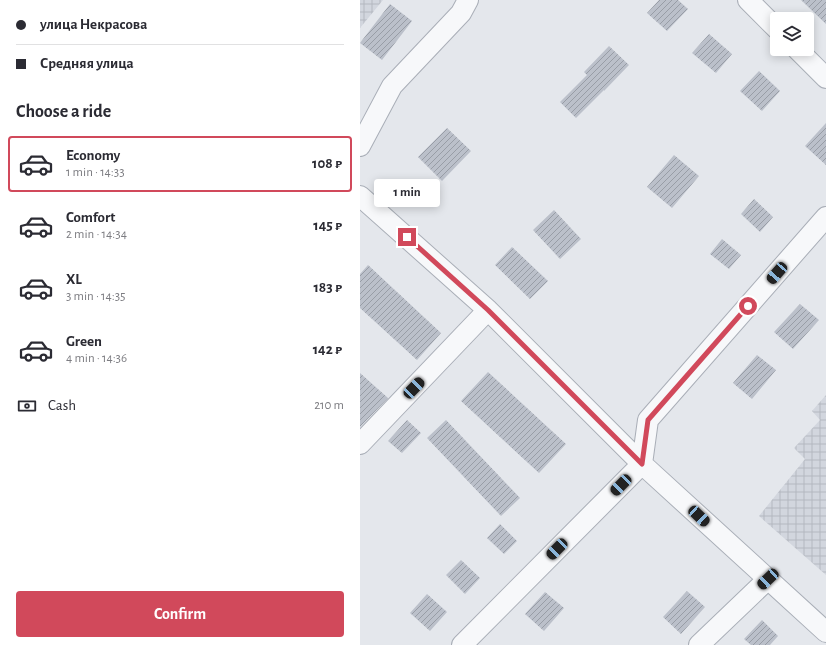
<!DOCTYPE html>
<meta charset="utf-8">
<style>
:root{--surface:#fff;--page:#f2f2f3;--text:#2b2b33;--muted:#7c7c81;--line:#e1e1e2;--accent:#d1495b}
body{margin:0;font-family:"Alegreya Sans",sans-serif;background:var(--page);color:var(--text);height:100vh;display:flex;flex-direction:column;font-size:15px;white-space:nowrap}
*{box-sizing:border-box;margin:0}
p{font-size:13px;color:var(--muted)}
.icon{flex:none;width:22px;height:22px;fill:none;stroke:currentColor;stroke-width:2;stroke-linecap:round;stroke-linejoin:round}
.map{position:relative;flex:1;overflow:hidden}
.side{display:flex;flex-direction:column;background:var(--surface);width:360px}
.side>*{flex:none}
.top-card{display:grid;align-content:center;height:88px;padding:0 16px;background:var(--surface)}
.fabs{position:absolute;left:410px;top:12px;display:grid;gap:8px}
.fabs a{display:grid;place-items:center;width:44px;height:44px;border-radius:4px;background:var(--surface);box-shadow:0 2px 10px #0003;font-size:20px}
.end{position:absolute;width:18px;height:18px;margin:-9px;border:5px solid #d1495b;background:#fff;box-shadow:0 0 0 2px #fff}
.from{border-radius:50%}
.bubble{position:absolute;height:28px;border-radius:4px;background:var(--surface);box-shadow:0 2px 10px #0003;font-size:13px;font-weight:600;line-height:28px;text-align:center}
.car{position:absolute;width:12px;height:24px;margin:-12px -6px;border-radius:5px;box-shadow:0 0 3px 1px #0007;background:linear-gradient(#222 24%,#8ab4d8 0 40%,#222 0 76%,#8ab4d8 0 86%,#222 0)}
.top-card b{display:flex;align-items:center;gap:14px;height:38px;font-size:15px}
.top-card b+b{border-top:1px solid var(--line)}
.top-card i{width:10px;height:10px;background:var(--text)}
ul{padding:0;list-style:none}
li{display:flex;align-items:center;gap:12px;height:56px;margin:0 8px 6px;padding:0 8px;border:2px solid transparent;border-radius:4px}
li div{flex:1}
li b{display:block;font-size:15px}
li em{font-style:normal;font-weight:600}
li.selected{border-color:var(--accent)}
li>.icon{width:36px;height:36px;stroke-width:1.5}
h2{padding:0 16px;font-size:18px;line-height:48px}
.pay{display:flex;align-items:center;gap:10px;height:44px;padding:0 16px;font-size:15px}
.pay p{margin-inline-start:auto}
.primary-button{display:flex;gap:8px;margin-top:auto;padding:8px 16px}
.primary-button a{flex:1;height:46px;border-radius:4px;background:var(--accent);color:#fff;font-size:16px;font-weight:600;line-height:46px;text-align:center}
main{display:flex;flex:1;min-height:0}
.map>svg:first-child{display:block}
.industrial{fill:url(#industrial-grid)}
.building{fill:url(#building-hatch)}
.lines{fill:none;stroke-linecap:round;stroke-linejoin:round}
.minor-casing{stroke:#a9aeb7;stroke-width:22}
.minor{stroke:#f7f8fa;stroke-width:20}
.route{stroke:#d1495b;stroke-width:5}
</style>
<main>
<section class="side">
<div class="top-card">
<b><i class="from"></i>улица Некрасова</b>
<b><i></i>Средняя улица</b>
</div>
<h2>Choose a ride</h2>
<ul>
<li class="selected"><svg class="icon" aria-label="car" viewBox="0 0 24 24"><path d="M5 17H2v-5l4-1 3-4h7l3 4 3 1v5h-3M9 17h6M6 11h13"/><circle cx="7" cy="17" r="2"/><circle cx="17" cy="17" r="2"/></svg><div><b>Economy</b><p>1 min · 14:33</p></div><em>108 ₽</em></li>
<li><svg class="icon" aria-label="car" viewBox="0 0 24 24"><path d="M5 17H2v-5l4-1 3-4h7l3 4 3 1v5h-3M9 17h6M6 11h13"/><circle cx="7" cy="17" r="2"/><circle cx="17" cy="17" r="2"/></svg><div><b>Comfort</b><p>2 min · 14:34</p></div><em>145 ₽</em></li>
<li><svg class="icon" aria-label="car" viewBox="0 0 24 24"><path d="M5 17H2v-5l4-1 3-4h7l3 4 3 1v5h-3M9 17h6M6 11h13"/><circle cx="7" cy="17" r="2"/><circle cx="17" cy="17" r="2"/></svg><div><b>XL</b><p>3 min · 14:35</p></div><em>183 ₽</em></li>
<li><svg class="icon" aria-label="car" viewBox="0 0 24 24"><path d="M5 17H2v-5l4-1 3-4h7l3 4 3 1v5h-3M9 17h6M6 11h13"/><circle cx="7" cy="17" r="2"/><circle cx="17" cy="17" r="2"/></svg><div><b>Green</b><p>4 min · 14:36</p></div><em>142 ₽</em></li>
</ul>
<div class="pay"><svg class="icon" aria-label="cash" viewBox="0 0 24 24"><path d="M3 7h18v10H3z"/><circle cx="12" cy="12" r="2"/></svg>Cash<p>210 m</p></div>
<div class="primary-button"><a>Confirm</a></div>
</section>
<div class="map">
<svg width="466" height="645" viewBox="0 0 466 645">
<defs>
<pattern id="industrial-grid" width="8" height="8" patternUnits="userSpaceOnUse"><rect width="8" height="8" fill="#d2d6de"/><path d="M0 4h8M4 0v8" fill="none" stroke="#b4b8c0"/></pattern>
<pattern id="building-hatch" width="6" height="6" patternUnits="userSpaceOnUse"><rect width="6" height="6" fill="#bbc0ca"/><path d="M-1 1l2-2M0 6l6-6M5 7l2-2" fill="none" stroke="#989da6"/></pattern>
</defs>
<rect width="100%" height="100%" fill="#e4e7ec"/>
<path class="industrial" d="M 0,0 L 23,0 L 0,28 Z
M 466,395 L 466,575 L 399,516 L 445,459 L 434,448 L 460,420 L 452,411 Z"/>
<path class="building" d="M 299,0 L 318,0 L 328,9 L 307,31 L 287,13 Z
M 441,0 L 466,0 L 466,24 Z
M 30,4 L 52,21 L 22,60 L 0,43 Z
M 349,34 L 372,54 L 356,73 L 332,53 Z
M 249,46 L 269,65 L 244,91 L 244,90 L 216,118 L 200,102 L 227,75 L 224,72 Z
M 399,71 L 420,91 L 402,111 L 380,91 Z
M 466,123 L 466,165 L 445,146 Z
M 87,128 L 111,151 L 82,181 L 58,157 Z
M 314,155 L 339,176 L 312,208 L 287,187 Z
M 394,199 L 413,217 L 400,232 L 381,214 Z
M 194,210 L 221,239 L 200,259 L 173,230 Z
M 362,239 L 381,255 L 369,269 L 350,254 Z
M 152,247 L 188,281 L 170,299 L 135,265 Z
M 8,265 L 81,333 L 57,360 L 0,308 L 0,274 Z
M 440,304 L 459,320 L 433,349 L 414,332 Z
M 397,355 L 416,370 L 392,399 L 373,383 Z
M 128,372 L 206,444 L 179,473 L 101,401 Z
M 0,373 L 28,398 L 0,427 Z
M 47,420 L 61,433 L 42,453 L 28,441 Z
M 86,420 L 160,498 L 141,516 L 67,438 Z
M 140,524 L 157,541 L 144,554 L 127,538 Z
M 101,560 L 120,578 L 105,594 L 86,575 Z
M 327,591 L 345,607 L 321,634 L 303,617 Z
M 185,592 L 204,608 L 184,631 L 165,614 Z
M 67,594 L 87,612 L 70,631 L 50,613 Z
M 402,620 L 418,636 L 410,645 L 391,645 L 384,639 Z"/>
<g class="lines">
<g class="minor-casing">
<path id="minor" d="M 388,0 L 417,29
M 437,49 L 466,78
M 0,146 L 32,86 L 101,13 L 108,0
M 0,196 L 128,310 L 282,464 L 466,632
M 0,444 L 128,310
M 102,645 L 282,464 L 288,420 L 466,217
M 339,645 L 408,579"/>
</g>
<use href="#minor" class="minor"/>
</g>
<g class="lines">
<path class="route" d="M 47,237 L 128,310 L 282,464 L 288,420 L 388,306"/>
</g>
</svg>
<div class="fabs">
<a><svg class="icon" aria-label="layers" viewBox="0 0 24 24"><path d="M12 4l9 5-9 5-9-5zM3 14l9 5 9-5"/></svg></a>
</div>
<i class="end from" style="left:388px;top:306px"></i>
<i class="end" style="left:47px;top:237px"></i>
<div class="bubble" style="left:14px;top:179px;width:66px">1 min</div>
<i class="car" style="left:417px;top:273px;rotate:221deg"></i>
<i class="car" style="left:54px;top:388px;rotate:44deg"></i>
<i class="car" style="left:261px;top:485px;rotate:225deg"></i>
<i class="car" style="left:339px;top:516px;rotate:133deg"></i>
<i class="car" style="left:197px;top:549px;rotate:225deg"></i>
<i class="car" style="left:408px;top:579px;rotate:227deg"></i>
</div>
</main>
